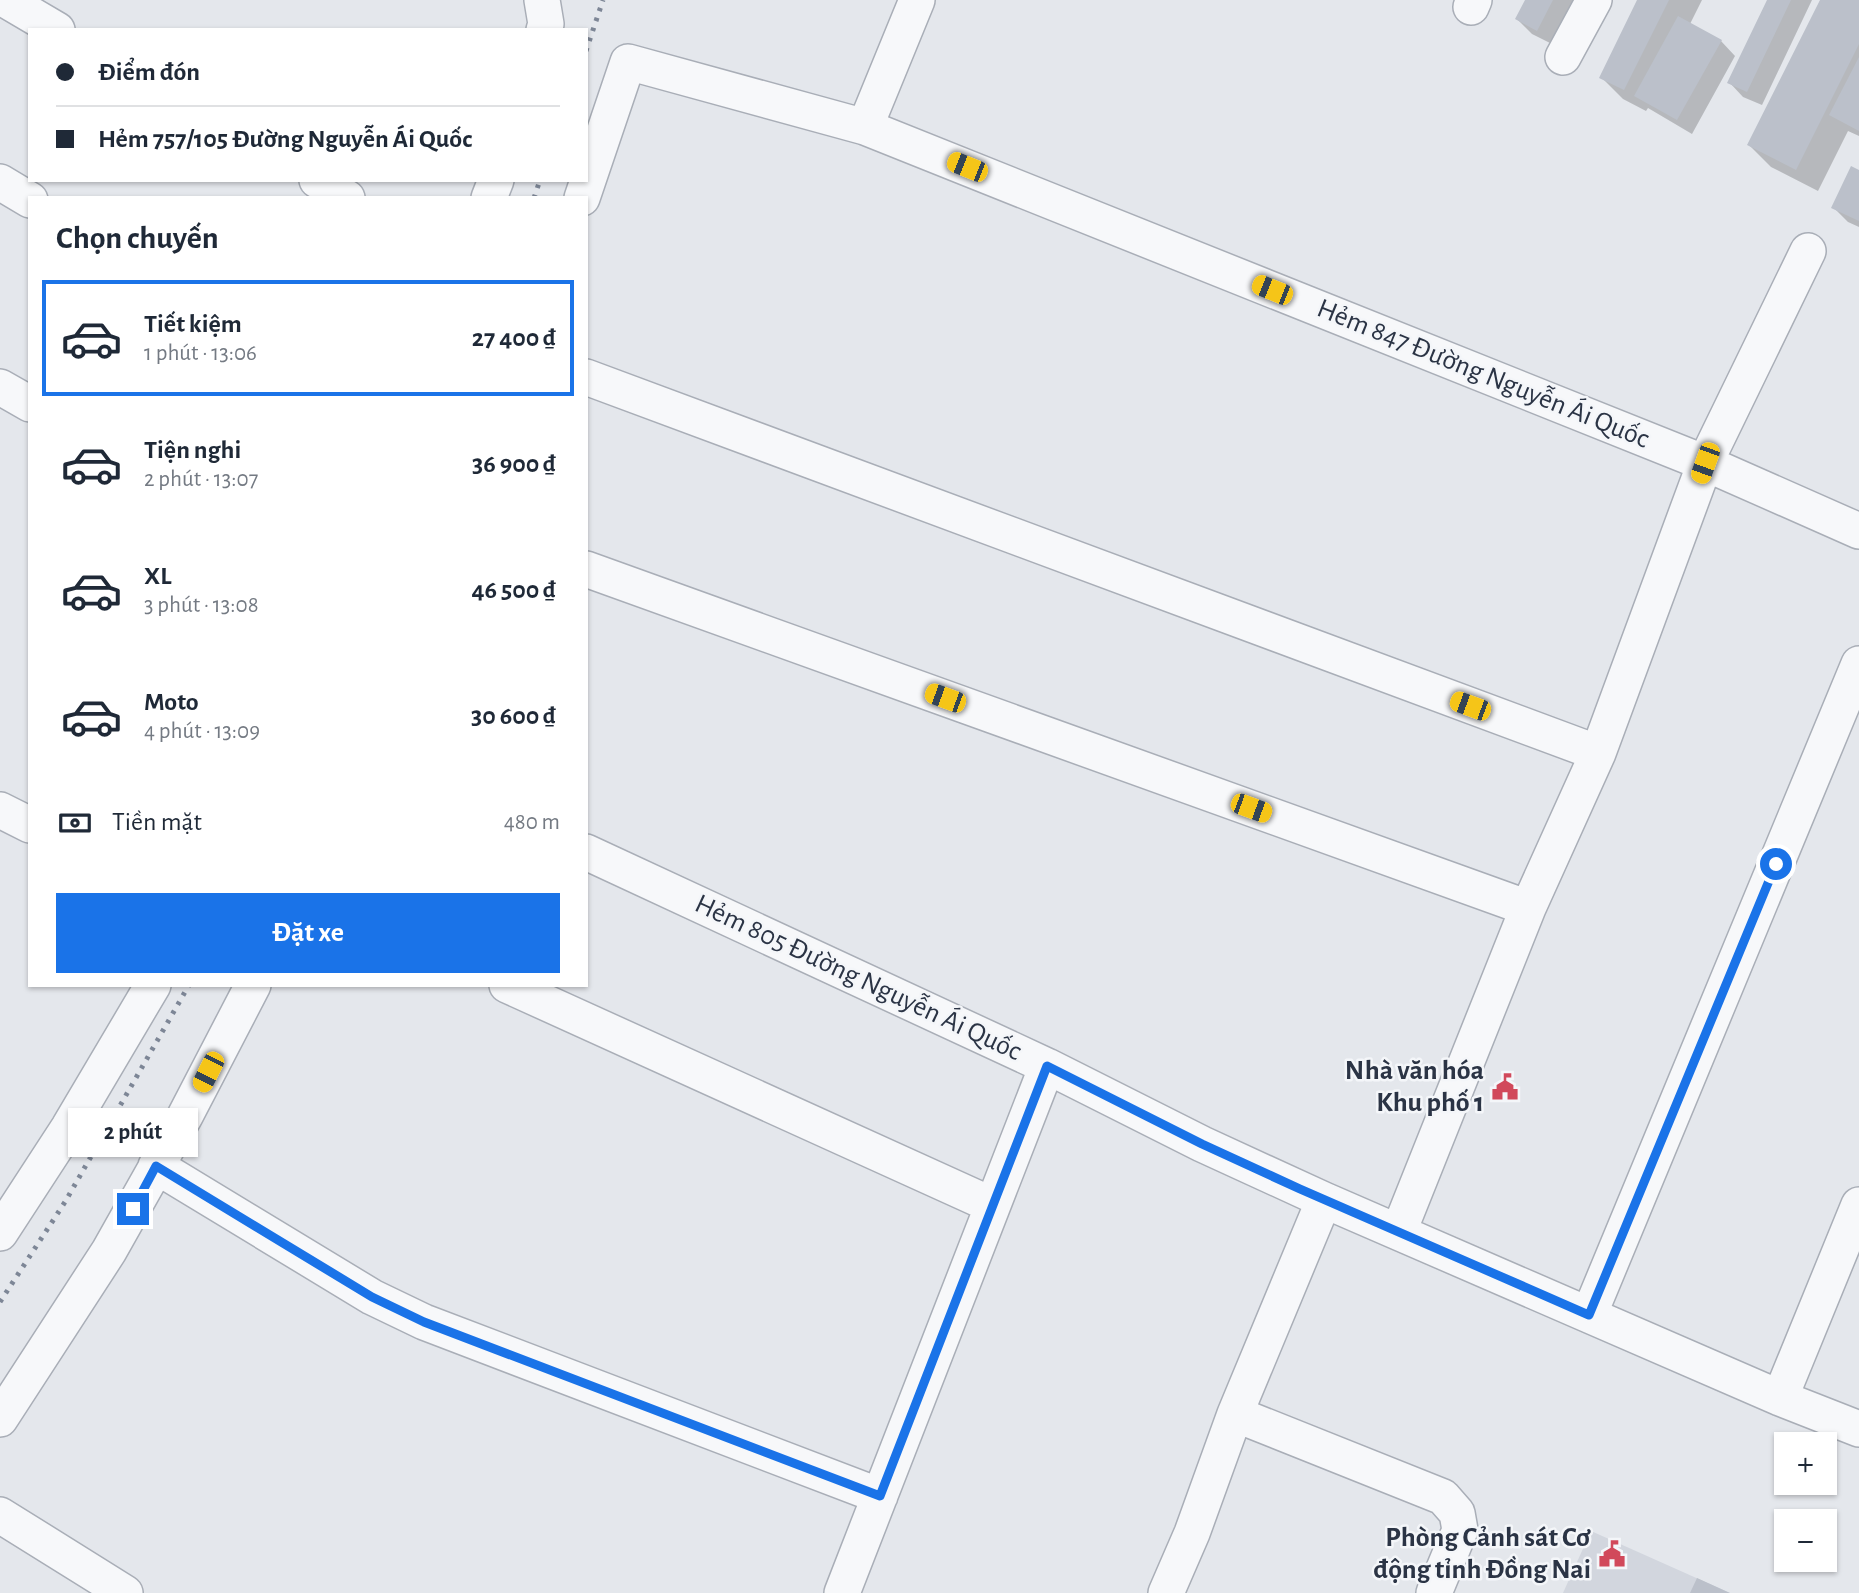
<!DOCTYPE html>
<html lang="vi">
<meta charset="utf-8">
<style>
:root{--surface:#fff;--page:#f6f6f7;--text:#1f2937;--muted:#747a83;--line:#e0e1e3;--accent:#1a73e8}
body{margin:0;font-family:"Alegreya Sans",sans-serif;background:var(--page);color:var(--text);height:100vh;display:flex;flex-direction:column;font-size:26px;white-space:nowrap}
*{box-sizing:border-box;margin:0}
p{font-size:23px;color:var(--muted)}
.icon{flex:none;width:38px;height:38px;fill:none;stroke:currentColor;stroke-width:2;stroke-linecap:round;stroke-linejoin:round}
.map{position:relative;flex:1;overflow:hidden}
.details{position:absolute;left:28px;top:196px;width:560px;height:791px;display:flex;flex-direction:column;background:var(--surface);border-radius:0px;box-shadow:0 2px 5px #0004}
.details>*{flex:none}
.guide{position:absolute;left:28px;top:28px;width:560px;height:154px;border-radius:0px;box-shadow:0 2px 5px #0004;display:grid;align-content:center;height:154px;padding:0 28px;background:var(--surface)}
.fabs{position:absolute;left:1774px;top:1432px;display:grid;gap:14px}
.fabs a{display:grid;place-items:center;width:63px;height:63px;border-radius:0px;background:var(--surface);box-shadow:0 2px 5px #0004;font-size:35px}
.end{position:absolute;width:32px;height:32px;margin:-16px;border:9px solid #1a73e8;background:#fff;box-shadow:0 0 0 4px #fff}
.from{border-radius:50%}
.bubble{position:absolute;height:49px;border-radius:0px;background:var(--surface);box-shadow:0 2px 5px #0004;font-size:23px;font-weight:700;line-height:49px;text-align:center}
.car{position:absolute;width:21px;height:42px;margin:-21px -10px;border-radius:9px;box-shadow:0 0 5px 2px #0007;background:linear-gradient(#f5c518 24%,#345 0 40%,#f5c518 0 76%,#345 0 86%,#f5c518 0)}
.guide b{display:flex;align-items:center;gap:24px;height:66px;font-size:26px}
.guide b+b{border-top:2px solid var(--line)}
.guide i{width:18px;height:18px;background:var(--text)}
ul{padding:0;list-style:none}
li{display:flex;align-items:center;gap:21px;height:116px;margin:0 14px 10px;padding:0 14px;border:4px solid transparent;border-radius:0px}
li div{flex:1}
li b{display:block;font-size:26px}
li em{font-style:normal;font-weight:700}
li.active{border-color:var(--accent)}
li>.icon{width:63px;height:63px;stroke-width:1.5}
h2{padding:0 28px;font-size:32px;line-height:84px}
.pay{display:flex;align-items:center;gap:18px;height:77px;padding:0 28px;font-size:26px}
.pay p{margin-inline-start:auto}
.cta{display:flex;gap:14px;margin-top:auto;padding:14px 28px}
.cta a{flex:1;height:80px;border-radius:0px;background:var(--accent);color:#fff;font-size:28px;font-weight:700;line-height:80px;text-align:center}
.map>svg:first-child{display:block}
.built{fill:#d2d6de}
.shadow{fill:#0003}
.building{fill:#bbc0ca}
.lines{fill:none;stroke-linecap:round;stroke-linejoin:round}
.minor-casing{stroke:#a9aeb7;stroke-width:38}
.minor{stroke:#f7f8fa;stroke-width:35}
.rail{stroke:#7d8696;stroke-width:5;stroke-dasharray:3.5 7;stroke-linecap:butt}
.route{stroke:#1a73e8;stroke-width:9}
.labels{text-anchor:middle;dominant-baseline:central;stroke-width:5;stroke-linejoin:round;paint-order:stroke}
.street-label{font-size:28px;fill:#2b3445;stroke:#f4f6f9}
.poi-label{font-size:28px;font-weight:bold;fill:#2b3445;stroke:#f4f6f9;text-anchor:end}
</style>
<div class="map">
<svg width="1859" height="1593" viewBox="0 0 1859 1593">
<rect width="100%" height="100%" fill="#e4e7ec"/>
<path class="built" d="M 1591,1531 L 1730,1593 L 1563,1593 Z"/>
<path class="shadow" d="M 1527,0 L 1575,0 L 1552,44 L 1532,34 L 1517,19 Z
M 1639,0 L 1702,0 L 1690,24 L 1721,41 L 1735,56 L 1692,134 L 1648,108 L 1646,111 L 1623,99 L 1601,77 Z
M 1769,0 L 1812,0 L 1762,105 L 1743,97 L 1729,82 Z
M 1822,0 L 1859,0 L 1859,136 L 1848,131 L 1818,191 L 1771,167 L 1749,145 Z
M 1859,172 L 1859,227 L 1848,222 L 1833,207 Z"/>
<path class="building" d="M 1525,0 L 1553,0 L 1537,31 L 1515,19 Z
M 1637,0 L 1669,0 L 1624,90 L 1599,78 Z
M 1767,0 L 1791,0 L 1747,92 L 1727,83 Z
M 1820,0 L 1859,0 L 1859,44 L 1796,170 L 1747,145 Z
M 1678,16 L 1722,40 L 1677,120 L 1634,96 Z
M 1859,57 L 1859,131 L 1829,115 Z
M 1851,166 L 1859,170 L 1859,221 L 1831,208 Z
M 1697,1578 L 1730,1593 L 1690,1593 Z"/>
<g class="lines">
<g class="minor-casing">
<path id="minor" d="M 6,0 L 57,30
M 542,0 L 546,24 L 544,30
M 1471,7 L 1474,0
M 1563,57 L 1594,0
M 865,127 L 917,0
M 317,180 L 347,198
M 0,182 L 30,200
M 489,198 L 496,180
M 582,198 L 628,62 L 865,127 L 1705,463 L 1859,531
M 586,377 L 1598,753
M 0,387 L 30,404
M 586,569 L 1528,908
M 0,810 L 30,825
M 586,852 L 1047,1066 L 1202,1144 L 1324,1200 L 1780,1398 L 1859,1429
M 507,985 L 992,1205
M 156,1166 L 372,1297 L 424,1322 L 880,1496
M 1399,1231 L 1528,908 L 1598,753 L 1705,463 L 1808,251
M 0,1233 L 69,1127 L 153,985
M 1589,1315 L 1859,664
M 1780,1398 L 1859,1205
M 1235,1414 L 1443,1497 L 1457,1513 L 1460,1530 L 1434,1593
M 0,1419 L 109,1251 L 185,1116 L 253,985
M 0,1515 L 125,1593
M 842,1593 L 1047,1066
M 1166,1593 L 1192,1533 L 1235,1414 L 1324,1200"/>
</g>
<use href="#minor" class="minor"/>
<path class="rail" d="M 586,51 L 603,0
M 534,198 L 540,180
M 0,1302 L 65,1202 L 189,985"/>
</g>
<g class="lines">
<path class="route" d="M 133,1209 L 156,1166 L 372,1297 L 424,1322 L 880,1496 L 1047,1066 L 1202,1144 L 1300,1189 L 1589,1315 L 1776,864"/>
</g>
<defs>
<g id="civic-bare" transform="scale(2.1)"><path d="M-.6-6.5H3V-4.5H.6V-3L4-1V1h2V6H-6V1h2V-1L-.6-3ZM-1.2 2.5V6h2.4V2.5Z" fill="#d1495b" stroke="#f4f6f9" stroke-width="2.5" paint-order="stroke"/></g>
</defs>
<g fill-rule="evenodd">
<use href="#civic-bare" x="1505" y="1087"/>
<use href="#civic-bare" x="1612" y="1554"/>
</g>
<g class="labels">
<g class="street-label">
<text transform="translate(1483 374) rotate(22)">Hẻm 847 Đường Nguyễn Ái Quốc</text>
<text transform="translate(858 978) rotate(25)">Hẻm 805 Đường Nguyễn Ái Quốc</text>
</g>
<g class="poi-label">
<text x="1484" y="1071">Nhà văn hóa<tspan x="1484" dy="32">Khu phố 1</tspan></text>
<text x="1591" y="1538">Phòng Cảnh sát Cơ<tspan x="1591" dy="32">động tỉnh Đồng Nai</tspan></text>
</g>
</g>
</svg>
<div class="fabs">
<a>+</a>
<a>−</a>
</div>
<i class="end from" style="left:1776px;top:864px"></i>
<i class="end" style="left:133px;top:1209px"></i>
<div class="bubble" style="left:68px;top:1108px;width:130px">2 phút</div>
<i class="car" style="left:967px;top:167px;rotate:292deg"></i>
<i class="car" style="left:1272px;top:290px;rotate:292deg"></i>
<i class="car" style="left:1705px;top:463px;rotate:200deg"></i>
<i class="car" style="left:945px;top:698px;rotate:290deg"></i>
<i class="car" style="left:1470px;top:706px;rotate:290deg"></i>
<i class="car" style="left:1251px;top:808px;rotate:110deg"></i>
<i class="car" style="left:208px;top:1072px;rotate:207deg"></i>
<div class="guide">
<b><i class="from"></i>Điểm đón</b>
<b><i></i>Hẻm 757/105 Đường Nguyễn Ái Quốc</b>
</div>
<section class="details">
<h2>Chọn chuyến</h2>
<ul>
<li class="active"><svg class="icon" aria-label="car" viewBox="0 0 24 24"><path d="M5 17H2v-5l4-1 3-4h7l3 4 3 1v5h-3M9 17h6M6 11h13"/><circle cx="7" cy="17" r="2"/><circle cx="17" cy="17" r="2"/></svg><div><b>Tiết kiệm</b><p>1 phút · 13:06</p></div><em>27 400 ₫</em></li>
<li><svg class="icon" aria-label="car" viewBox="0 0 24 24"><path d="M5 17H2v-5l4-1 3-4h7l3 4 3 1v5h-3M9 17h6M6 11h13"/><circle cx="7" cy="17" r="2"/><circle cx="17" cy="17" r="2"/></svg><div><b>Tiện nghi</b><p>2 phút · 13:07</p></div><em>36 900 ₫</em></li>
<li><svg class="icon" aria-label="car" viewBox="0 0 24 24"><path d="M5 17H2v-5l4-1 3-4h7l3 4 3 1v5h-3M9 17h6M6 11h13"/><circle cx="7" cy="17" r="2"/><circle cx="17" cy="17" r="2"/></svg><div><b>XL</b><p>3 phút · 13:08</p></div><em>46 500 ₫</em></li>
<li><svg class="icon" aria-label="car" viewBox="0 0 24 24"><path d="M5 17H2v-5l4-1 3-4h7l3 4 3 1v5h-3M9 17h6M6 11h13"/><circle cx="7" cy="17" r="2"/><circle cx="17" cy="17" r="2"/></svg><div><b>Moto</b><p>4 phút · 13:09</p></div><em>30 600 ₫</em></li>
</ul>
<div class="pay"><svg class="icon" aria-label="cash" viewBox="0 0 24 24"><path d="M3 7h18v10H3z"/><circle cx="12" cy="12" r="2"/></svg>Tiền mặt<p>480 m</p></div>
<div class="cta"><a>Đặt xe</a></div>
</section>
</div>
